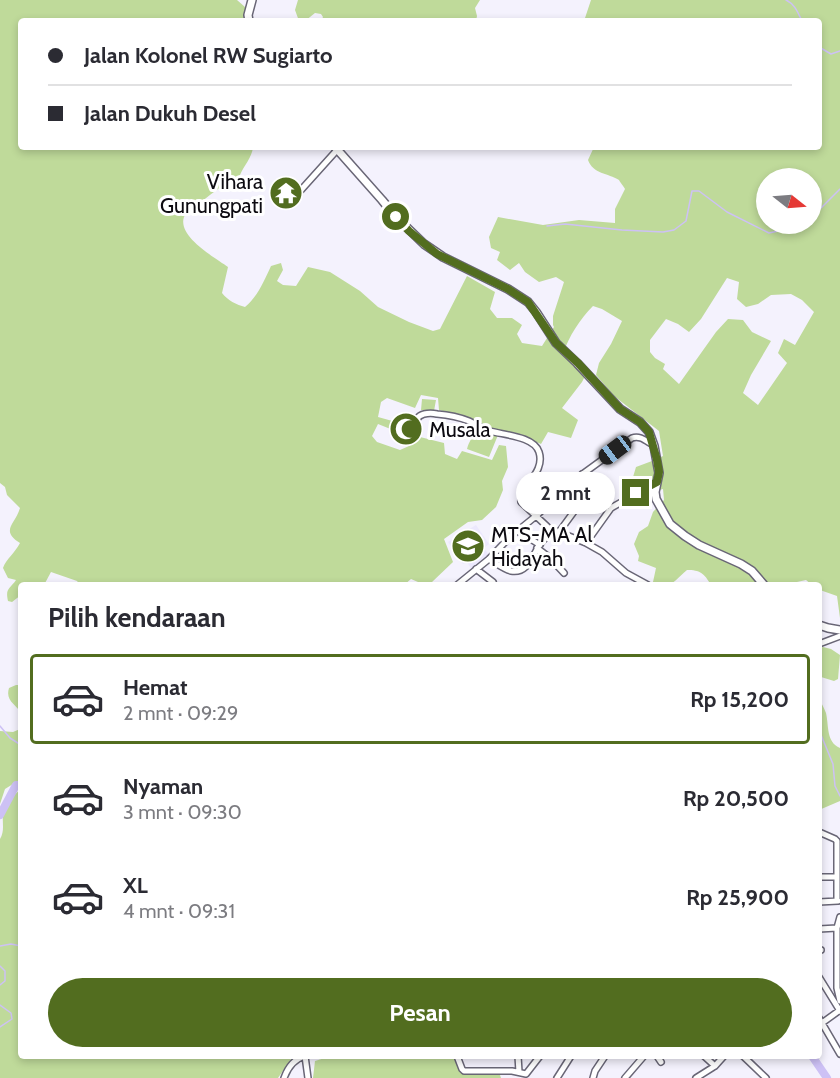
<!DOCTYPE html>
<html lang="id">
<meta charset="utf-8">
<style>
:root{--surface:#fff;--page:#f2f2f3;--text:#2b2b33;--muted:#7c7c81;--line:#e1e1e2;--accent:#526d1f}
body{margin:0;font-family:Cabin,sans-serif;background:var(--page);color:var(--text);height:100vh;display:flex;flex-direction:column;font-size:22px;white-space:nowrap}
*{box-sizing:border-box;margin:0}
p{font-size:20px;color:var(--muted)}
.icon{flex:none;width:33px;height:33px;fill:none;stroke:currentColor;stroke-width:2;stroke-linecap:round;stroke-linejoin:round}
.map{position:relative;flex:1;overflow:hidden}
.drawer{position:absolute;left:18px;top:582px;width:804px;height:477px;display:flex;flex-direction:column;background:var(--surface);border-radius:6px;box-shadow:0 3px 9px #0003}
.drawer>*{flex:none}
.guide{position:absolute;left:18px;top:18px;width:804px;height:132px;border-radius:6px;box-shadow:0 3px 9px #0003;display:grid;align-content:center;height:132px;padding:0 30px;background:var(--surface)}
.needle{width:39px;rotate:107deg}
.tools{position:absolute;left:756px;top:168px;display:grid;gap:12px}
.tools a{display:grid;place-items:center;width:66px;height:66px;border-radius:50%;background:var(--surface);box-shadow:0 3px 9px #0003;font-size:30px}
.end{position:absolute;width:27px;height:27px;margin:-14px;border:8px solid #526d1f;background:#fff;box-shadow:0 0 0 3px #fff}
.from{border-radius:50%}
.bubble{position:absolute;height:42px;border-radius:21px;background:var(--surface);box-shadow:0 3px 9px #0003;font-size:20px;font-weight:800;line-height:42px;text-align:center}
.car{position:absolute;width:18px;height:36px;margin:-18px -9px;border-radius:8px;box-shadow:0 0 4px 2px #0007;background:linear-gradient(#222 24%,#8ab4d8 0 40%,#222 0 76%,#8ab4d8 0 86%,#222 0)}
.guide b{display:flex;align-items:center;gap:21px;height:57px;font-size:22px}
.guide b+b{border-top:2px solid var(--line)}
.guide i{width:15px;height:15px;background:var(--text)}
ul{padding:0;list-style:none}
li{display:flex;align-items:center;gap:18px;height:90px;margin:0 12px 9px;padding:0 18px;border:3px solid transparent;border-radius:6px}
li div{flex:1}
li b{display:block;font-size:22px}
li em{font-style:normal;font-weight:800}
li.current{border-color:var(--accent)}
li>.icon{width:54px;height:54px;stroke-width:1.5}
h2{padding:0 30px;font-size:27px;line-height:72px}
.cta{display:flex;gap:12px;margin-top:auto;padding:12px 30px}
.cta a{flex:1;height:69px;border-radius:36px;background:var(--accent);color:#fff;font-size:24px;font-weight:800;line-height:69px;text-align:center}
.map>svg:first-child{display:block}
.built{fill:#ece8fd}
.green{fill:#bfda9a;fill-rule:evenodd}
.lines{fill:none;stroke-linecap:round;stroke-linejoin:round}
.stream{stroke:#cdc1f5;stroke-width:1.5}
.river{stroke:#cdc1f5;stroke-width:8}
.minor-casing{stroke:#696676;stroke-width:8}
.major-casing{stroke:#696676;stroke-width:10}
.minor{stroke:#fff;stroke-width:5}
.major{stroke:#fff;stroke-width:7}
.route{stroke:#526d1f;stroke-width:8}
.labels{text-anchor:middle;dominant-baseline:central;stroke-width:6;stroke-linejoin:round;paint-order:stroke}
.poi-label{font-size:21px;fill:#0d0b11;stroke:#fff;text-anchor:start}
</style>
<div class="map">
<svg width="840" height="1078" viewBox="0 0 840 1078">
<rect width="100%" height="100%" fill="#f4f2fd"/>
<path class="built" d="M 476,525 L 489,544 L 484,548 L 490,557 L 472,570 L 467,562 L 463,564 L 448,542 Z"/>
<path class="green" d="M 0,0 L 237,0 L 245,7 L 245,21 L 21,21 L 21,147 L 253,147 C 252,158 244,165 240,175 C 226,182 214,192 201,202 C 196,205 189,207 186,213 C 172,234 214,257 228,267 L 222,293 C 227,300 237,305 245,307 C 258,296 264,281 271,266 L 281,263 L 283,270 L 277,281 L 283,285 L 296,286 L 308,267 L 330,272 L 360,291 L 378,307 L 409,322 L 433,331 L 440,329 L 467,276 L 495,292 L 490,309 L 497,318 L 512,318 L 522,325 L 517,334 L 522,343 L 542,346 L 554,327 L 553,325 L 553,316 L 564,282 L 556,277 L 539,282 L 525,272 L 519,263 L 510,270 L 497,260 L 500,252 L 491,248 L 489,237 L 498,217 L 543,225 L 579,220 L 615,223 L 615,209 L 625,189 C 624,187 620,182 619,180 C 608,173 593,174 588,160 L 594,147 L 819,147 L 819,21 L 584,21 L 591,0 L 840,0 L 840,618 L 837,596 L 820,590 L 819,585 L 812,585 L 806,580 L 797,582 L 795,585 L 748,585 L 740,582 L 735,583 L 734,585 L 711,585 C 704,573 700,570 687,570 C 675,580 670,591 653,582 L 656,568 L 638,561 L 639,556 L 634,544 L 639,532 L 648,526 L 653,512 L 664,500 L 663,489 L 636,497 L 627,491 L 626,485 L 633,477 L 636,467 L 652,461 L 663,456 L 659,431 L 614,396 L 596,375 L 599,363 L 611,344 L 622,321 L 602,309 L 593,306 C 580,319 569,336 563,354 L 585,376 L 582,382 L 562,408 L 578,420 L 571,438 L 548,432 L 541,444 L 516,433 L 492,430 L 463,416 L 439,410 L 438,398 L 421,395 L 415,408 L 387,398 L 381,402 L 378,417 L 396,422 L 397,425 L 395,429 L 393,430 L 378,424 L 372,436 L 377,442 L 400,450 L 409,446 L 414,437 L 416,436 L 444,443 L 445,454 L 457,459 L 462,451 L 492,460 L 499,445 L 506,446 L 508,467 L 502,481 L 503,490 L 496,507 L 482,520 L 468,522 L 444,539 L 453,562 L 432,582 L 425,585 L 411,579 L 404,585 L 80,585 L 77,581 L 51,572 L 44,585 L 21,585 L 21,595 L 12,602 L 8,601 C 5,588 10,589 16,580 L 8,578 L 3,568 C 6,559 15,553 20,543 C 0,530 15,525 20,508 L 7,495 L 5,487 L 0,483 ZM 766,178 L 812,178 L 812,224 L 766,224 ZM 727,278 L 739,282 L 737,299 L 746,307 L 758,304 L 771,295 L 791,294 L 802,300 L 814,312 L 795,345 L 784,339 L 778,353 L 787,363 L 758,405 L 743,393 L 751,375 L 771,341 L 752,332 L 743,320 L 728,319 L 716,332 L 679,384 L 663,369 L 665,364 L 655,358 L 650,352 L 650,340 L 666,319 L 678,324 L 689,332 L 701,319 Z
M 298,0 L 480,0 L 475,8 L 477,16 L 476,21 L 321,21 L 323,17 L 321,14 L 315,13 L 305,21 L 299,21 L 295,10 Z
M 422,399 L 436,400 L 434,411 L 421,410 Z
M 477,427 L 498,435 L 489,457 L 467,449 C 469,441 474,435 477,427 Z
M 823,647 L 831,649 L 840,655 L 838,679 L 834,681 L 821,677 L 819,683 L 819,648 Z
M 16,685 L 21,685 L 21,713 C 16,704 5,701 9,688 Z
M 819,699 C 822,704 824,708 826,713 C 829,726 826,742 840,748 L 840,801 L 819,810 Z
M 21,727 L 21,779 L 5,789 L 0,804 L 0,731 L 13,732 L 20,729 Z
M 21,789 L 21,1056 L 286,1056 L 291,1059 L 278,1078 L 0,1078 L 0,839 C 5,830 2,824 3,814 C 5,806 14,794 21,789 Z
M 331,1056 L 452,1056 L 463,1073 L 500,1075 L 501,1078 L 313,1078 L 315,1061 Z"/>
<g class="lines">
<path class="stream" d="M 786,0 C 795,4 798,13 802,21
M 819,47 L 831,54 L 840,51
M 812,215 L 819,210 L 840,189
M 547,226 L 565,224 L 622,230 L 663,232 L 674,230 L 686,221 L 692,191 L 699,191 L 727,212 L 769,233 L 787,229 L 797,224
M 0,726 L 10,738 L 21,745
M 819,730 L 833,764 L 835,786 L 840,796
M 0,946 L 11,944 L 21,946
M 0,966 L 5,971 L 5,981 L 0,985
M 0,1005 L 11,1013 L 12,1019 L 0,1027"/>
<path class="river" d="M 0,815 L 16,785 L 21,785
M 812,1056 L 827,1078"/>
<g class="minor-casing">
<path id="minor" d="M 287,181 L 296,189 L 301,190 L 337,150
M 396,434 L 405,436 L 408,435 C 412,428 415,416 424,414 C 428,413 433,413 437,414 C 449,415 459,417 469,421 C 476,424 482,429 490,431 C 503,435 534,436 539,452 C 546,473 519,487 521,502 L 552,531 L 559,532 L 586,543 L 602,552 L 626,573 L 648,585
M 582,474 L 611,508
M 559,532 L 581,502 L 595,489
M 529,538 L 540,545
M 586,543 L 611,508 L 657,482
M 537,548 L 550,558 L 564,573
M 489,559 C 496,563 503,569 511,571 C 527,574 532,557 539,546 C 542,541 547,536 552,531
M 476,569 L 493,582
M 457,585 L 489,559 L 510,537 L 536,516 L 573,481 L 632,438 C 640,435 646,441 653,445
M 819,644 L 840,636
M 819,832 L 835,839 L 837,841 L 837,901
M 819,877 L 837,877
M 819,902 L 838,901
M 840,917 L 837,928 L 837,988 L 840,1001
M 819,929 L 837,928
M 819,950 L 821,950
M 819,977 L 840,1011
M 819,1018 L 840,1054
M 822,1023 L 840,1010
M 305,1056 L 308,1078
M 457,1056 L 462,1069 L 464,1071 L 512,1071 L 526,1074 L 540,1056
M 518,1056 L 519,1072
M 657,1056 L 661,1062
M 704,1056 L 715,1066
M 743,1056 L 766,1078
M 284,1078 C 288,1067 294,1059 305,1056
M 557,1078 L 571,1056
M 593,1078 L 595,1071 L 605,1056
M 625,1078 L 644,1056
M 696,1078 L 715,1066 L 724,1056"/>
</g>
<g class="major-casing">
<path id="major" d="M 249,21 L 248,15 L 252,0
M 335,147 L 382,200 L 396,217 L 424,244 L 443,257 L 508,289 L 528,302 L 536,312 L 556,343 L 577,363 L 620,409 L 640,422 L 649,432 L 654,446 L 659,473 L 655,492 L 656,499 L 670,524 L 685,536 L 699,545 L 741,564 L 752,571 L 764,585
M 819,625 L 828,628 L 840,630"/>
</g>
<use href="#minor" class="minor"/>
<use href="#major" class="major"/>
</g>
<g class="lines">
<path class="route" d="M 396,217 L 409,231 L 437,254 L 508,289 L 528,302 L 556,343 L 578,363 L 620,409 L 640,422 L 649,432 L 657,460 L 659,472 L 657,482 L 636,493"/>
</g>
<defs>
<g id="temple-disc" transform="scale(1.725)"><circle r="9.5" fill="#526d1f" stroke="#fff"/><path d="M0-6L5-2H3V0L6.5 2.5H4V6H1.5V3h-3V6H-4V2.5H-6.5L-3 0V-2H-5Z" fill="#fff"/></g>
<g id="mosque-disc" transform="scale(1.725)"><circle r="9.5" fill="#526d1f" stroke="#fff"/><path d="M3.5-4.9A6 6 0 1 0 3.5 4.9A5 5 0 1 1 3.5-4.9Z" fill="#fff"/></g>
<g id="school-disc" transform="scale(1.725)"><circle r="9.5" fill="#526d1f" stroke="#fff"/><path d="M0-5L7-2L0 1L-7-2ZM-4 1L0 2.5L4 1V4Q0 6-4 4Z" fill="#fff"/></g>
</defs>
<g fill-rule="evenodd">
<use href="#temple-disc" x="286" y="193"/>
<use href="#mosque-disc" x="406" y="429"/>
<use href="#school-disc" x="468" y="546"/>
</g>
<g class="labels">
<g class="poi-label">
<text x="263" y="181" text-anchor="end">Vihara<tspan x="263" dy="24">Gunungpati</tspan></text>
<text x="429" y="429">Musala</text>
<text x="491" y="534">MTS-MA Al<tspan x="491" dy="24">Hidayah</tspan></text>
</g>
</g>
</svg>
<div class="tools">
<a><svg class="needle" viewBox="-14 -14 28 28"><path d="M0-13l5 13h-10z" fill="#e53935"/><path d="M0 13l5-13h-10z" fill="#7c7c81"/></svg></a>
</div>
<i class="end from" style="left:396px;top:217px"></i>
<i class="end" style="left:636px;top:493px"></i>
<div class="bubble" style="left:516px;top:472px;width:99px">2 mnt</div>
<i class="car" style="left:615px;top:450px;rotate:233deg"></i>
<div class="guide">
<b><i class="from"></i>Jalan Kolonel RW Sugiarto</b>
<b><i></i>Jalan Dukuh Desel</b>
</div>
<section class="drawer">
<h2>Pilih kendaraan</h2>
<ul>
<li class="current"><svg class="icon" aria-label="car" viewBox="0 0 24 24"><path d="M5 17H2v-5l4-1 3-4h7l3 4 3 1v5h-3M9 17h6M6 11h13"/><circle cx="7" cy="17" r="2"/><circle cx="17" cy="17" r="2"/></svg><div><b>Hemat</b><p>2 mnt · 09:29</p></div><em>Rp 15,200</em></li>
<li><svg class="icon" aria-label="car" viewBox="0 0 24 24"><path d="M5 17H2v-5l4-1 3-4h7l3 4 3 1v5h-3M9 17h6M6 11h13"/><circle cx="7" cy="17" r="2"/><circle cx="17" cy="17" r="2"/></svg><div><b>Nyaman</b><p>3 mnt · 09:30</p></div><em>Rp 20,500</em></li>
<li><svg class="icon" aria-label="car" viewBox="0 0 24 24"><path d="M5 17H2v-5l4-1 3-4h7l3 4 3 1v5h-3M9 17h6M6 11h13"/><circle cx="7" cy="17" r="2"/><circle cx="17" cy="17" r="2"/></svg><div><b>XL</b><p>4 mnt · 09:31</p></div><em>Rp 25,900</em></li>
</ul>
<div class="cta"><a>Pesan</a></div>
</section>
</div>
